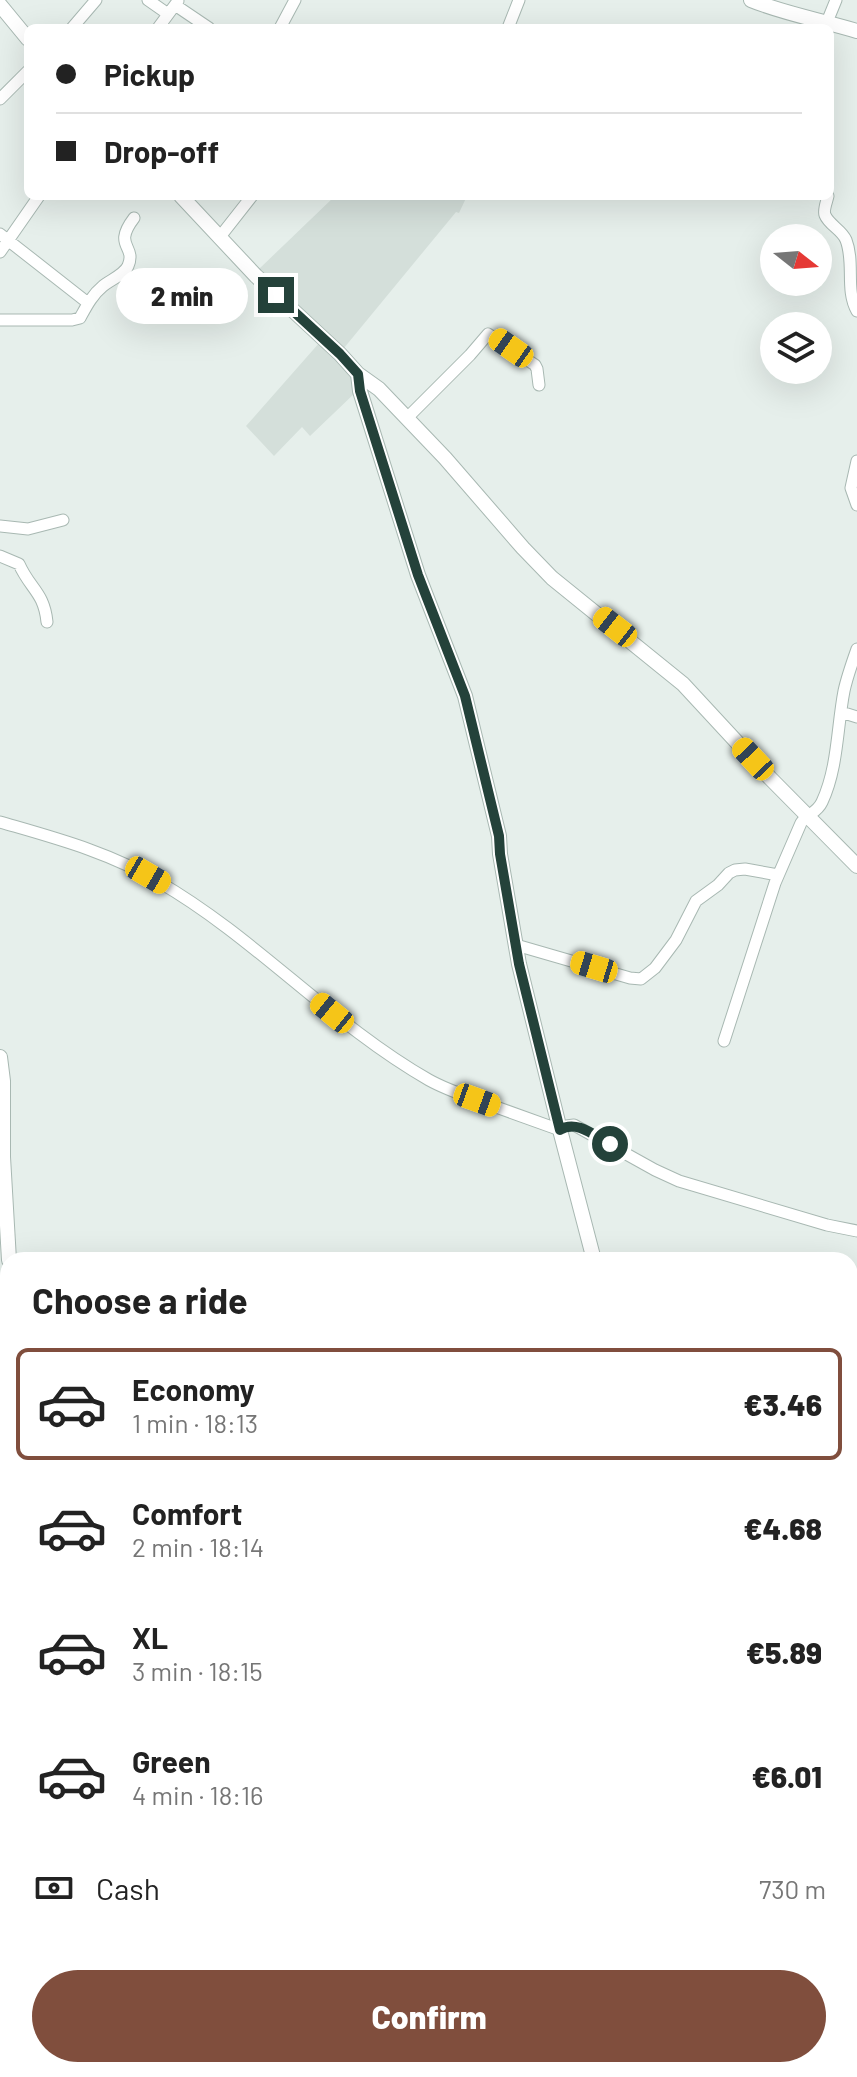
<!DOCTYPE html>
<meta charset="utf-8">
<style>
:root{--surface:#fff;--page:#f2f2f2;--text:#222;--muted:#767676;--line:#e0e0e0;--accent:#804e3d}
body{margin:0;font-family:Barlow,sans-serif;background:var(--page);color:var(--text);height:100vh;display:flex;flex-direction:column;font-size:30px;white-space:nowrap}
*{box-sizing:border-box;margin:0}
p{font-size:26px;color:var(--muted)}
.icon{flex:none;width:44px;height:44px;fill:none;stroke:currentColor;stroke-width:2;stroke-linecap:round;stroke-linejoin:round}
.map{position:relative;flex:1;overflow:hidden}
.sheet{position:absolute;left:0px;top:1252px;width:858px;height:826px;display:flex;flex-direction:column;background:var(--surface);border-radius:24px 24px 0 0;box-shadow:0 8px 32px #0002}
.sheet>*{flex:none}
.hud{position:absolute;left:24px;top:24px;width:810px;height:176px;border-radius:12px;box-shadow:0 8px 32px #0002;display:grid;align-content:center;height:176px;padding:0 32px;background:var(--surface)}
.needle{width:52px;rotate:107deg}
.fabs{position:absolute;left:760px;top:224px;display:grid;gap:16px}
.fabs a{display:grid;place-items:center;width:72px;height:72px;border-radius:50%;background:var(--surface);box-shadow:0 8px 32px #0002;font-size:40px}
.end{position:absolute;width:36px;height:36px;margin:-18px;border:10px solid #24423a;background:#fff;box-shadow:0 0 0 4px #fff}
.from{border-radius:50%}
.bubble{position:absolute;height:56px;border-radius:28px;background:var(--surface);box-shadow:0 8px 32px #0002;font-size:26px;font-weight:800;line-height:56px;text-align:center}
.car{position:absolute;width:24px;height:48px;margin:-24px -12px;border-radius:10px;box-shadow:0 0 6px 2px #0007;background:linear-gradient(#f5c518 24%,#345 0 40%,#f5c518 0 76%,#345 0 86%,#f5c518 0)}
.hud b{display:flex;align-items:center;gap:28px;height:76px;font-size:30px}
.hud b+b{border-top:2px solid var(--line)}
.hud i{width:20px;height:20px;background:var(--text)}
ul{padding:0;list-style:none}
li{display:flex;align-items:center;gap:24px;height:112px;margin:0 16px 12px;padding:0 16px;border:4px solid transparent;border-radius:12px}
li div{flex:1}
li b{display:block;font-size:30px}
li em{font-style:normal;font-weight:800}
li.current{border-color:var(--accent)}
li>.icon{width:72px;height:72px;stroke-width:1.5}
h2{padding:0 32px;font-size:36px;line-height:96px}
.pay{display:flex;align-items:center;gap:20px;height:88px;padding:0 32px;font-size:30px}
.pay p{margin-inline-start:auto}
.action{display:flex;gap:16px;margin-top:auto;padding:16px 32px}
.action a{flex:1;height:92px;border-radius:48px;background:var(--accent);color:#fff;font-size:32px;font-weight:800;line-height:92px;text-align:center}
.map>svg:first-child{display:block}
.built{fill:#d4dfda}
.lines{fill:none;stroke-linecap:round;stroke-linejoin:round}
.minor-casing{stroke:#a8b8b2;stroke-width:13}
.tertiary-casing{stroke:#a8b8b2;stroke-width:16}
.minor{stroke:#fff;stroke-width:11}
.tertiary{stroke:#fff;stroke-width:14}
.route{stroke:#24423a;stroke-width:10}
</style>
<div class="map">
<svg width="857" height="2077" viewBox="0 0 857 2077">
<rect width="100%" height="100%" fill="#e6efeb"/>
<path class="built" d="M 335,196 L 467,196 L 459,213 L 456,212 L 344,348 L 259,269 Z
M 320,342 L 353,373 L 356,392 L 310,436 L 302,427 L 274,456 L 246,426 Z"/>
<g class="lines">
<g class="minor-casing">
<path id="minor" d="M 148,0 L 168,14
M 175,5 L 209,28
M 825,27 L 836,0
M 72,28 L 96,0
M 158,28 L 178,1
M 280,28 L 295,0
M 508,28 L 519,0
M 0,99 L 28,71
M 828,196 C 827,201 823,210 825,215 C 829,225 842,230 846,240 C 855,263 845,290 857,311
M 0,234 L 88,303
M 219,238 L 252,196
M 0,252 L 39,196
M 0,320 L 72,320 L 80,318 C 86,307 92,295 103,286 C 110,280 124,275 128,266 C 137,245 112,247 134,218
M 407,418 L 470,355 L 488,334 L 535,365 L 537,369 L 539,385
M 857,461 L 851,488 L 857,505
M 0,526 L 28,529 L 63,520
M 0,556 L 19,564 C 30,589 44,592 47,622
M 841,712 L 857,717
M 0,822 C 55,838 109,852 159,882 C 256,938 331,1024 429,1080 C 447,1090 466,1096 485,1103 C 510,1112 535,1121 560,1130 L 566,1126 L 574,1125 L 655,1170 L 679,1181 L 827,1225 L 857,1231
M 516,945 L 630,978 L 641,979 L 655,968 L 676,940 L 696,901 L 718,885 L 729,873 L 735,870 L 745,869 L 778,875
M 724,1041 L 775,883 L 801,823 C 807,814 817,813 822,802 C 838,768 837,727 844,691 C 847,677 852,663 857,649
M 850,1738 L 857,1737
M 247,2070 L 251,2077"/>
</g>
<g class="tertiary-casing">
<path id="tertiary" d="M 751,0 C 785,14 821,20 857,31
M 0,5 L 28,39
M 181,196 L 256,276 L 340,354 L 358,374 L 379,389 L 445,458 L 523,548 L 552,578 L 683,684 L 770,778 L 857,866
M 358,374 L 360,391 L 418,575 L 465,696 L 499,836 L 500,854 L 519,964 L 560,1130 L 594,1260
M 0,1057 L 3,1081 L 3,1157 L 9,1260
M 0,1367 L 8,1375
M 850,2067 L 856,2077
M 180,2070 L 180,2077"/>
</g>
<use href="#minor" class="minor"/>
<use href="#tertiary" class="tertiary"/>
</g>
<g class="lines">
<path class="route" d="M 276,295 L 340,354 L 358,374 L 360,391 L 418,575 L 465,696 L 499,836 L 500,854 L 519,964 L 560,1130 C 576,1119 595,1136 610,1144"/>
</g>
</svg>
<div class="fabs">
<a><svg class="needle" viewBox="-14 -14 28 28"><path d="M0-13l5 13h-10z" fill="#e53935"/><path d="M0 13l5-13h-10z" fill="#767676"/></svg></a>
<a><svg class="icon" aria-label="layers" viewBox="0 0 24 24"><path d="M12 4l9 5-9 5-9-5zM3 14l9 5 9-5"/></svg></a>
</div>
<i class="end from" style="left:610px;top:1144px"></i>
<i class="end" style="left:276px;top:295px"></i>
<div class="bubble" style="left:116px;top:268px;width:132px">2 min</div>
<i class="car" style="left:511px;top:348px;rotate:305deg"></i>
<i class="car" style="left:615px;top:627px;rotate:308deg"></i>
<i class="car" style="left:753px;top:759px;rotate:317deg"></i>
<i class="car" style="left:148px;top:875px;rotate:120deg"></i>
<i class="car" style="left:594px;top:967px;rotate:287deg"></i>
<i class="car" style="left:332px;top:1013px;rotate:309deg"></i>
<i class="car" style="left:477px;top:1100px;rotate:110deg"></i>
<div class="hud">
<b><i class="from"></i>Pickup</b>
<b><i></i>Drop-off</b>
</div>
<section class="sheet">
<h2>Choose a ride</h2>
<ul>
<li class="current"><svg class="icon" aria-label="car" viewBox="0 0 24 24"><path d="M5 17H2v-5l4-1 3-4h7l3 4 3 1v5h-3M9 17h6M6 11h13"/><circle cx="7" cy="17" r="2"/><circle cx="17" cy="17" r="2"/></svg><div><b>Economy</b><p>1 min · 18:13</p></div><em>€3.46</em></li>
<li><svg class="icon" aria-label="car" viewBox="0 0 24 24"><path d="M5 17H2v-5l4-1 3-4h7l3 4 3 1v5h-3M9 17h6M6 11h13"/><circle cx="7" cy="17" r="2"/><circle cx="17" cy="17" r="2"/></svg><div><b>Comfort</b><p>2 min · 18:14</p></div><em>€4.68</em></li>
<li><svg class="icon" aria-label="car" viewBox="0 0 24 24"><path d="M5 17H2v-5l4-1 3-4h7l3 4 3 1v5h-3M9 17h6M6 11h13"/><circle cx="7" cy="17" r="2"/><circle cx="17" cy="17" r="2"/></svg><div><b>XL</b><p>3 min · 18:15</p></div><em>€5.89</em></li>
<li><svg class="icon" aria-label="car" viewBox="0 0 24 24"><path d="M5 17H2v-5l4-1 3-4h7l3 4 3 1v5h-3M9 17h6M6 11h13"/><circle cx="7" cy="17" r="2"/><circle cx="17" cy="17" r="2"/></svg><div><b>Green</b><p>4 min · 18:16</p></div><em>€6.01</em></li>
</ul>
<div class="pay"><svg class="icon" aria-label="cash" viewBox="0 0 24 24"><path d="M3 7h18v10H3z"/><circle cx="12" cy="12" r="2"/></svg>Cash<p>730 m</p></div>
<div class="action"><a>Confirm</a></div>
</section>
</div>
